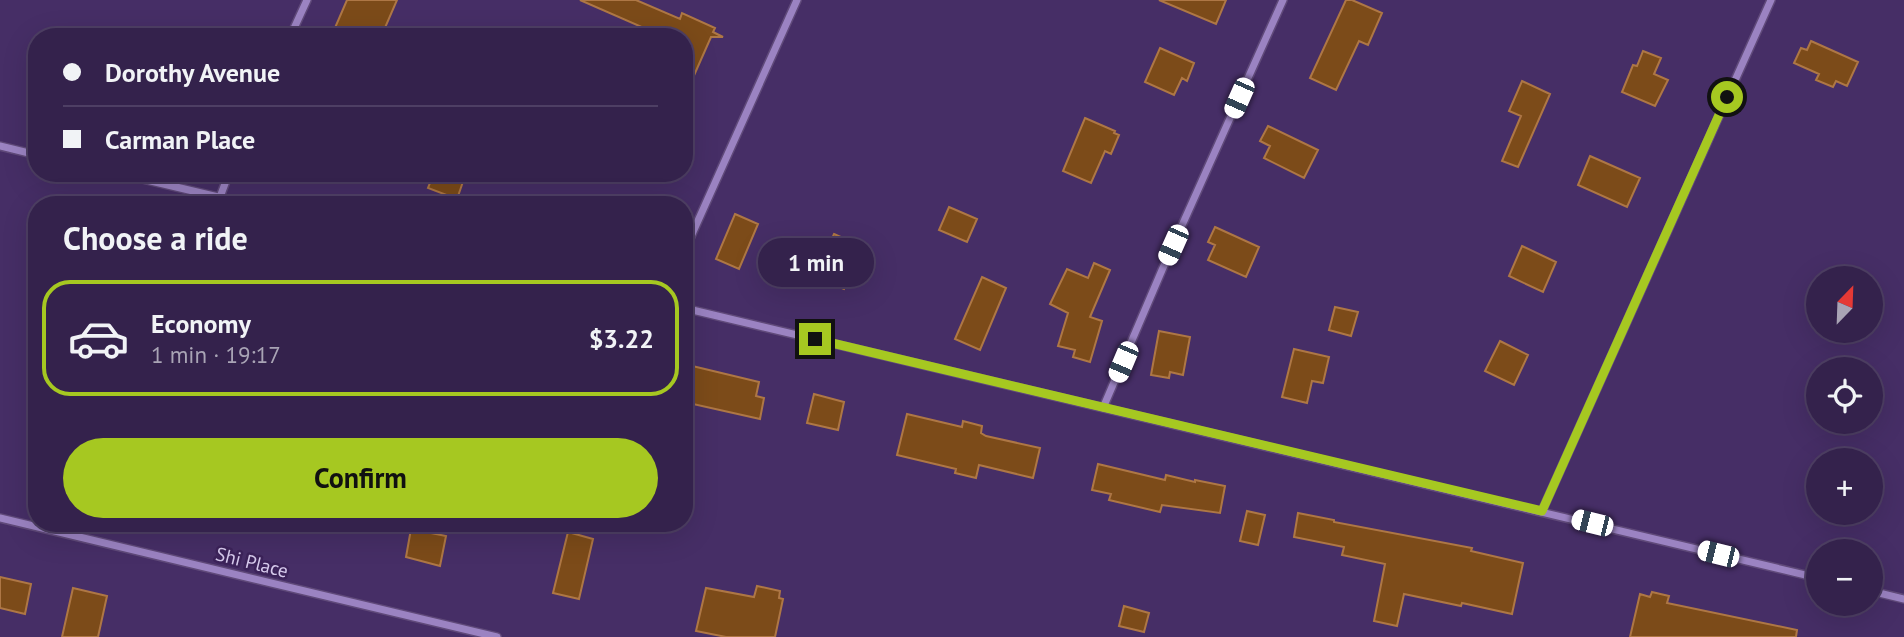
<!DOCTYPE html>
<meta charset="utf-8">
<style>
:root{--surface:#34224c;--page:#3c2a53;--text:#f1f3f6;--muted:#a9a4b5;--line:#4e3f64;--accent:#a6c821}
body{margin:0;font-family:"PT Sans",sans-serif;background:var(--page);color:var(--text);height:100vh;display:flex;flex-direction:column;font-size:26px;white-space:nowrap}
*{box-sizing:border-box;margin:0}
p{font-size:23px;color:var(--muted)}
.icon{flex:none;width:38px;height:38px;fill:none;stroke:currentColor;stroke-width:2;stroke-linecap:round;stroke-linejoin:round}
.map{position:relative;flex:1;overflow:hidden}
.drawer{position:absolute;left:28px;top:196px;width:665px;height:336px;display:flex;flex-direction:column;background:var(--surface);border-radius:28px;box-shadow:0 7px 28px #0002,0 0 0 2px var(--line)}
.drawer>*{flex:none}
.banner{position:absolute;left:28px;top:28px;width:665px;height:154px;border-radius:28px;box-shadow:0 7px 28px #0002,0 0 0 2px var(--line);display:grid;align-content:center;height:154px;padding:0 35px;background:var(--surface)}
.needle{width:46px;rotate:23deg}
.controls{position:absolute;left:1806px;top:266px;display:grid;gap:14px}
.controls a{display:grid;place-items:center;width:77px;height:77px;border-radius:50%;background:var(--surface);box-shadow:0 7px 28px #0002,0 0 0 2px var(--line);font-size:35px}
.end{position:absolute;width:32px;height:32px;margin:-16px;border:9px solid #a6c821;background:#111;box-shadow:0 0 0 4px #111}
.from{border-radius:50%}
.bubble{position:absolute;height:49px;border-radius:24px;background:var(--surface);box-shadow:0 7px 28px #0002,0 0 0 2px var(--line);font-size:23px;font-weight:600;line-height:49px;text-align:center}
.car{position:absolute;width:21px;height:42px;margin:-21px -10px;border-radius:9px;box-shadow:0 0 5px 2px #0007;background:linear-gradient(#fff 24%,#345 0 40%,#fff 0 76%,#345 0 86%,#fff 0)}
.banner b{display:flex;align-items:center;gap:24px;height:66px;font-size:26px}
.banner b+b{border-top:2px solid var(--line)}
.banner i{width:18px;height:18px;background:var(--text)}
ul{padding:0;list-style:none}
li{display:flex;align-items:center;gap:21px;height:116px;margin:0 14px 10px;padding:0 21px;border:4px solid transparent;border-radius:28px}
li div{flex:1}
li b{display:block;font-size:26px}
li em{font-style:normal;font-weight:600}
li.selected{border-color:var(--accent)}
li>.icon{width:63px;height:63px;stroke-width:1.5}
h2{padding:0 35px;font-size:32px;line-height:84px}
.primary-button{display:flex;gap:14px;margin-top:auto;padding:14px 35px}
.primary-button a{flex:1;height:80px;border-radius:42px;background:var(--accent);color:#111;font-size:28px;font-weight:600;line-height:80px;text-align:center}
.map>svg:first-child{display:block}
.building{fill:#7c4b19;stroke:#ae7745;stroke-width:2}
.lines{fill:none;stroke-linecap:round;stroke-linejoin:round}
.minor-casing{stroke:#604a7a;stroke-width:10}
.minor{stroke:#9b83c2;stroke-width:7}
.route{stroke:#a6c821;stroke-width:9}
.labels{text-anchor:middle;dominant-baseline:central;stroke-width:5;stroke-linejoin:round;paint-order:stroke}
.street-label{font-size:19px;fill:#d6caec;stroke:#3c235a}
</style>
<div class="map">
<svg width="1904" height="637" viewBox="0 0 1904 637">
<rect width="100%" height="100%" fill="#462e66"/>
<path class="building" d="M 347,0 L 397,0 L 381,37 L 331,37 Z
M 580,0 L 636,0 L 680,19 L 682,13 L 715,28 L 713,32 L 723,37 L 711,37 L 684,98 L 684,37 L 649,37 L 651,31 Z
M 1159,0 L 1226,0 L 1216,24 Z
M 1346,0 L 1352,0 L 1382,13 L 1368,45 L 1359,41 L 1336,90 L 1310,78 Z
M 1811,41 L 1858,62 L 1847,86 L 1836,81 L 1833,87 L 1816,80 L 1819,74 L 1794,63 L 1801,48 L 1807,50 Z
M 1160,48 L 1194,63 L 1187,81 L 1182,78 L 1174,95 L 1145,82 Z
M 1643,51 L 1661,58 L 1654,74 L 1668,80 L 1655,106 L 1622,92 L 1633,65 L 1637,66 Z
M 1522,81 L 1550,94 L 1518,167 L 1502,161 L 1521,116 L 1509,111 Z
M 1085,118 L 1115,131 L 1114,133 L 1119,135 L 1111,154 L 1105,151 L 1091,183 L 1063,171 Z
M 1268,126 L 1318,150 L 1304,178 L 1264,158 L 1270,146 L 1260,141 Z
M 1590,156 L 1640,178 L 1627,207 L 1578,185 Z
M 434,173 L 466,173 L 457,199 L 428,188 Z
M 949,207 L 977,219 L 967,242 L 939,230 Z
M 735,214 L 758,224 L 739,269 L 716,259 Z
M 1215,227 L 1259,247 L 1246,277 L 1208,260 L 1215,245 L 1208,242 Z
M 834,234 L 863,247 L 844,289 L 815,277 Z
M 1522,246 L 1556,262 L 1543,292 L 1509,276 Z
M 1094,263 L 1110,270 L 1090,317 L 1102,321 L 1090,362 L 1073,357 L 1075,350 L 1058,346 L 1068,313 L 1050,304 L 1067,269 L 1088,278 Z
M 982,277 L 1006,288 L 980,350 L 955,339 Z
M 1335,307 L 1358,312 L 1351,336 L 1329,330 Z
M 1159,331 L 1190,337 L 1183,375 L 1170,372 L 1169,378 L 1151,375 Z
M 1500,341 L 1528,355 L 1514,385 L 1485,371 Z
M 1294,349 L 1329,357 L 1323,383 L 1312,381 L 1307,403 L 1282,397 Z
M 684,364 L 759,382 L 756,396 L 764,398 L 760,419 L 684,402 Z
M 814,394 L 844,402 L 838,430 L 807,423 Z
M 907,414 L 962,427 L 963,421 L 982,426 L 981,433 L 986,436 L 1040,448 L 1033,478 L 979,465 L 976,478 L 955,473 L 956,469 L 897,455 Z
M 1098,464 L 1165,480 L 1166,475 L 1195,482 L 1195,480 L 1225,486 L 1220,513 L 1162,505 L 1160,512 L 1109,500 L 1111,494 L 1092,490 Z
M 1247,511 L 1265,515 L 1258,545 L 1240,541 Z
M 1298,513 L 1334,520 L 1334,522 L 1472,548 L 1471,551 L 1523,563 L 1512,614 L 1462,603 L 1461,606 L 1404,594 L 1397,626 L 1374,621 L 1385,564 L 1342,555 L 1344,547 L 1294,537 Z
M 411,529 L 446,536 L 440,566 L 406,557 Z
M 568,532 L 593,539 L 579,599 L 553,593 Z
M 0,577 L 31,584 L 25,614 L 0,608 Z
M 757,586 L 780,591 L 779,598 L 783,599 L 775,637 L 726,637 L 696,631 L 706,588 L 754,597 Z
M 73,588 L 107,596 L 98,637 L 62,637 Z
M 1652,592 L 1669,596 L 1667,603 L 1797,630 L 1796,637 L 1630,637 L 1640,594 L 1650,597 Z
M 1124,606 L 1149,613 L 1144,632 L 1119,626 Z"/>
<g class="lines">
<g class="minor-casing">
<path id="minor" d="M 290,37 L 307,0
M 0,146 L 37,155
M 117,173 L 252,205
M 220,197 L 229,173
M 684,252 L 797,0
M 684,308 L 1818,578
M 1103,408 L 1162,270 L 1283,0
M 1542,511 L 1771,0
M 0,518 L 497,637
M 1871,591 L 1904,599"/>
</g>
<use href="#minor" class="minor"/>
</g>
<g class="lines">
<path class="route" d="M 815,339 L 1542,511 L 1727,97"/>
</g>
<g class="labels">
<g class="street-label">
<text transform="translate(252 562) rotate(14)">Shi Place</text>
</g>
</g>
</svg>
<div class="controls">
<a><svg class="needle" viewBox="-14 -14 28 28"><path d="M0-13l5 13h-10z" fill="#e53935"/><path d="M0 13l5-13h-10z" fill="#a9a4b5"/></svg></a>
<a><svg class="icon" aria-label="locate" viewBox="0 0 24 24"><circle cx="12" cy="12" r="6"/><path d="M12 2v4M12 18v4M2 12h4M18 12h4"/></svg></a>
<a>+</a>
<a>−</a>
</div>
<i class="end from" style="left:1727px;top:97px"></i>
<i class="end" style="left:815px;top:339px"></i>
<div class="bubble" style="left:758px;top:238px;width:116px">1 min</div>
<i class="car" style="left:1239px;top:98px;rotate:204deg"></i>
<i class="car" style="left:1173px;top:245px;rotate:204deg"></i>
<i class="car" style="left:1123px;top:362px;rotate:203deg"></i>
<i class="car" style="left:1592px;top:523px;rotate:284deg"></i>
<i class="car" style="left:1718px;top:554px;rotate:284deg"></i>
<div class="banner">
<b><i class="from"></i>Dorothy Avenue</b>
<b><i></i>Carman Place</b>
</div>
<section class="drawer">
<h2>Choose a ride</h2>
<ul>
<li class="selected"><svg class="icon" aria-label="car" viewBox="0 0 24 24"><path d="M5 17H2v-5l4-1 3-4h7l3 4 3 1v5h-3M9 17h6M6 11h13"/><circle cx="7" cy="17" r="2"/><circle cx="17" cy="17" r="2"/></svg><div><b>Economy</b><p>1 min · 19:17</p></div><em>$3.22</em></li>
</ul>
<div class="primary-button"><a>Confirm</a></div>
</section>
</div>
